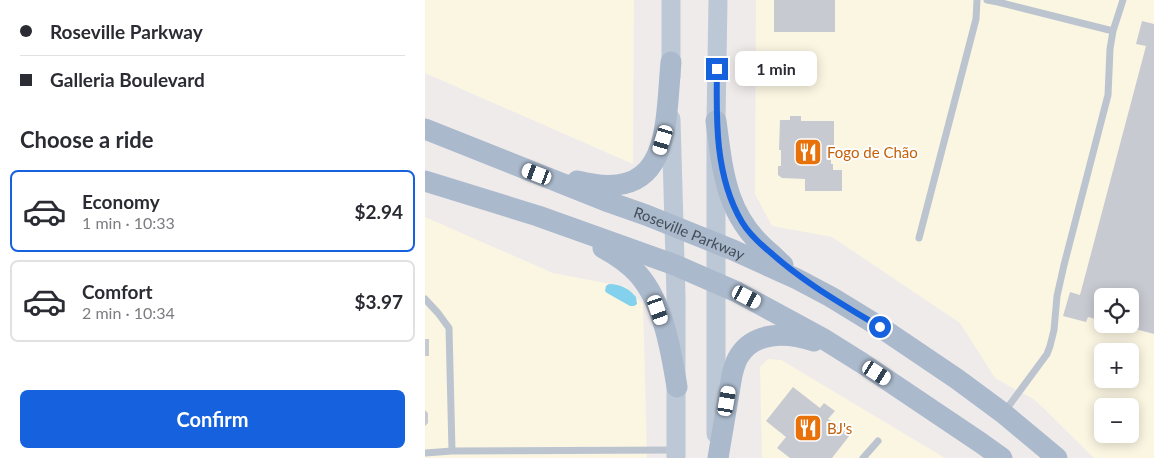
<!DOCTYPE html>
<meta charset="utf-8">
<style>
:root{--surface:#fff;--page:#f7f7f7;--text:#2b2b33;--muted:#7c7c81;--line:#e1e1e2;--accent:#1662de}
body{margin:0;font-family:Lato,sans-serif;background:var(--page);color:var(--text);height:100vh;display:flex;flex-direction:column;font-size:19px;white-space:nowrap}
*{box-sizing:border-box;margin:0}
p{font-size:16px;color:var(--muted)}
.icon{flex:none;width:28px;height:28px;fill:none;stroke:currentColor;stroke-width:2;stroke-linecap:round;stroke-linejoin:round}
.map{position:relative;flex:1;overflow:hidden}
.details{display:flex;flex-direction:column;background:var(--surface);width:425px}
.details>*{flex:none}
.banner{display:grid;align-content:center;height:110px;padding:0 20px;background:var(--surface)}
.fabs{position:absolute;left:669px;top:288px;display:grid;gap:10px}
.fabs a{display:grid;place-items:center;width:45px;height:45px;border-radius:8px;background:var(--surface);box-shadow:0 2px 12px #0003;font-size:25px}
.end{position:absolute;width:22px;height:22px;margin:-11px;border:6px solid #1662de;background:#fff;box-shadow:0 0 0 2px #fff}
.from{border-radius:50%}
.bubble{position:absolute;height:35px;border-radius:8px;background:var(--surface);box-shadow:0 2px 12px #0003;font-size:16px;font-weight:700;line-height:35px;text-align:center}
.car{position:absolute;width:15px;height:30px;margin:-15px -8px;border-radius:6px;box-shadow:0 0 4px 1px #0007;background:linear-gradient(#fff 24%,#345 0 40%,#fff 0 76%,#345 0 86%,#fff 0)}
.banner b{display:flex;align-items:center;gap:18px;height:48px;font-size:19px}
.banner b+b{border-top:1px solid var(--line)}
.banner i{width:12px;height:12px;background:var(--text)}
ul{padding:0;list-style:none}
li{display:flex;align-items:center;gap:15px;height:82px;margin:0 10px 8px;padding:0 10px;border:2px solid var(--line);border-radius:8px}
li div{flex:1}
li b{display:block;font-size:19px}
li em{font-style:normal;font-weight:700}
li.current{border-color:var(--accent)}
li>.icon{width:45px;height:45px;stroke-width:1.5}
h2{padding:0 20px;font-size:22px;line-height:60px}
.button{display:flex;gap:10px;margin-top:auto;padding:10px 20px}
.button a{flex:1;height:58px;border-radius:8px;background:var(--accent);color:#fff;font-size:20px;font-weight:700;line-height:58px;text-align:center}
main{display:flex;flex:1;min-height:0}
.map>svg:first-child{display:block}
.commercial{fill:#fbf6e2;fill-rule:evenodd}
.water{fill:#83d1ec}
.building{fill:#c8cad1}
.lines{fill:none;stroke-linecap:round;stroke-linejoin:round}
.lane{stroke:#bcc5cf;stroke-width:7}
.secondary{stroke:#bdc8d6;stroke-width:19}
.primary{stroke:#aab9cc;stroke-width:21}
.route{stroke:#1662de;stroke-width:6}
.labels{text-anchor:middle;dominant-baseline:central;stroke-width:4;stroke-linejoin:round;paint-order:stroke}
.food-label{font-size:15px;fill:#c56008;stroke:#fff;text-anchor:start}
.street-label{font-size:15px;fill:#444e59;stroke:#fff}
</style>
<main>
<section class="details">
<div class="banner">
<b><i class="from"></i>Roseville Parkway</b>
<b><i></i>Galleria Boulevard</b>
</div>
<h2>Choose a ride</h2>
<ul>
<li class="current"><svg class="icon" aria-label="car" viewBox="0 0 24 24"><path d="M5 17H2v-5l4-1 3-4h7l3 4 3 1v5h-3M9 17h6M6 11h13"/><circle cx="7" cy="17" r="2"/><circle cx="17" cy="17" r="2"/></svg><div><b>Economy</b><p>1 min · 10:33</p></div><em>$2.94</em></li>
<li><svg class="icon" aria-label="car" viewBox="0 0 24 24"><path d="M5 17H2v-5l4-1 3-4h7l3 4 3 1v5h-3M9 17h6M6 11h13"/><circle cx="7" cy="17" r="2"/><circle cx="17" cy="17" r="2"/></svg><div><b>Comfort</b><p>2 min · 10:34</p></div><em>$3.97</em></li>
</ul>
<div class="button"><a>Confirm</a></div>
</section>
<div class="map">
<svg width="729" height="458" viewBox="0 0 729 458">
<rect width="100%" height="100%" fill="#efebeb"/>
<path class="commercial" d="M 0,0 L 209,0 L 208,164 L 0,73 Z
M 331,0 L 729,0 L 729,458 L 669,458 L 610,400 L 570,378 L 535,323 L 407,237 L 347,226 L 330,194 ZM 678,296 L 705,296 L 705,324 L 678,324 ZM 678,351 L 705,351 L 705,379 L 678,379 ZM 678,406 L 705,406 L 705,434 L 678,434 Z
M 0,217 L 128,273 L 201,287 L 218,304 L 222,458 L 0,458 Z
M 343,359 L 356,360 L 520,458 L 337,458 L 335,367 Z"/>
<path class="water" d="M 184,284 C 196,284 204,289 211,297 L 212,304 L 209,306 L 205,306 L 182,293 L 180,291 L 181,286 Z"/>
<path class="building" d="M 349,0 L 410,0 L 410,32 L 349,32 Z
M 717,21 L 729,24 L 729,334 L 691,324 L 705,324 L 705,296 L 678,296 L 678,321 L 663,317 L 661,322 L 638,316 L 645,292 L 655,295 L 721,46 L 711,44 Z
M 365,116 L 376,116 L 376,121 L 409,121 L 409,155 L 406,155 L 406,164 L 408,164 L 408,170 L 417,170 L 417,191 L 380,191 L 380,179 L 357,178 L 353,175 L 353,166 L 356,166 L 356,150 L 354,150 L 355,120 L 365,120 Z
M 0,339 L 4,339 L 4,356 L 0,356 Z
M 368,387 L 395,408 L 399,403 L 410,411 L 403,419 L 425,435 L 407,458 L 365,458 L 352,448 L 361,437 L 341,421 Z
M 0,410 L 3,413 L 3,423 L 0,426 Z"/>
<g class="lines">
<path class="lane" d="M 562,0 L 573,2 L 688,31
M 494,238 L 551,19 L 552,0
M 0,299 L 13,313 L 24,328 L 27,451
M 580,411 L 622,354 L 625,346 L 629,330 L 632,296 L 639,265 L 683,95 L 685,49 L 688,31 L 698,0
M 0,453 L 27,451 L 251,450
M 438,458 L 453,441"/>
<path class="secondary" d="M 246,77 L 246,0
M 246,119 L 251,296 L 251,458
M 291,434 L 291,121 L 293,0"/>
<g class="primary">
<path d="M 291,121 C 298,173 301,216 344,252 C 349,256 353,261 358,265"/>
<path id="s1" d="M 0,129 L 181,201 L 221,215 L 308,250 L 372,279 L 406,297 L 455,327 L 532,379 L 578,413 L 632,458"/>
<path d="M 0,181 L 113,216 L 250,265 L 312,292 L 397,338 L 437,363 L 556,443 L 577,458"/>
<path d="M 152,181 C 246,205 240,128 246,62"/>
<path d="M 178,248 C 191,255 203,263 213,274 C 238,302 246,350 252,387"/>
<path d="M 293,458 L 307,375 C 309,368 310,362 314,356 C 330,330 364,333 389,341"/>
</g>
</g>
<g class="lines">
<path class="route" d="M 292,69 C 291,119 290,177 317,222 C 324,234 334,243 345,252 C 378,282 417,304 455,327"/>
</g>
<defs>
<g id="restaurant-square" transform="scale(1.4375)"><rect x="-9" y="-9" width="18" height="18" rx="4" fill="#e8710a" stroke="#fff"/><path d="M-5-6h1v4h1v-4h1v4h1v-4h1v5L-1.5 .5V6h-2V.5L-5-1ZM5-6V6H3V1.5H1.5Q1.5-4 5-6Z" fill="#fff"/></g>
</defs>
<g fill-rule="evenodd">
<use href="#restaurant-square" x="383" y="152"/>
<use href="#restaurant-square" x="383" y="428"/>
</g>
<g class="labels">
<g class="food-label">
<text x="402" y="152">Fogo de Chão</text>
<text x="402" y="428">BJ's</text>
</g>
<g class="street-label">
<text stroke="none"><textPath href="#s1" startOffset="284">Roseville Parkway</textPath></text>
</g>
</g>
</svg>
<div class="fabs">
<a><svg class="icon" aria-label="locate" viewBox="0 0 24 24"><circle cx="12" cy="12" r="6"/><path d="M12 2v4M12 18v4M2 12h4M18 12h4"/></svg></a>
<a>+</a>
<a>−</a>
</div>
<i class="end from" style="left:455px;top:327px"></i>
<i class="end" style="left:292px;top:69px"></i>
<div class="bubble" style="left:310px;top:51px;width:82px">1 min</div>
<i class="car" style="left:238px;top:140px;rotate:197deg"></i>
<i class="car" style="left:112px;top:174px;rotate:291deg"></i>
<i class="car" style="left:322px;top:297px;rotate:117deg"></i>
<i class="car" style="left:233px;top:310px;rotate:161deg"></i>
<i class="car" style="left:452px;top:373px;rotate:123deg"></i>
<i class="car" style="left:302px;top:401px;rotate:10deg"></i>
</div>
</main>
